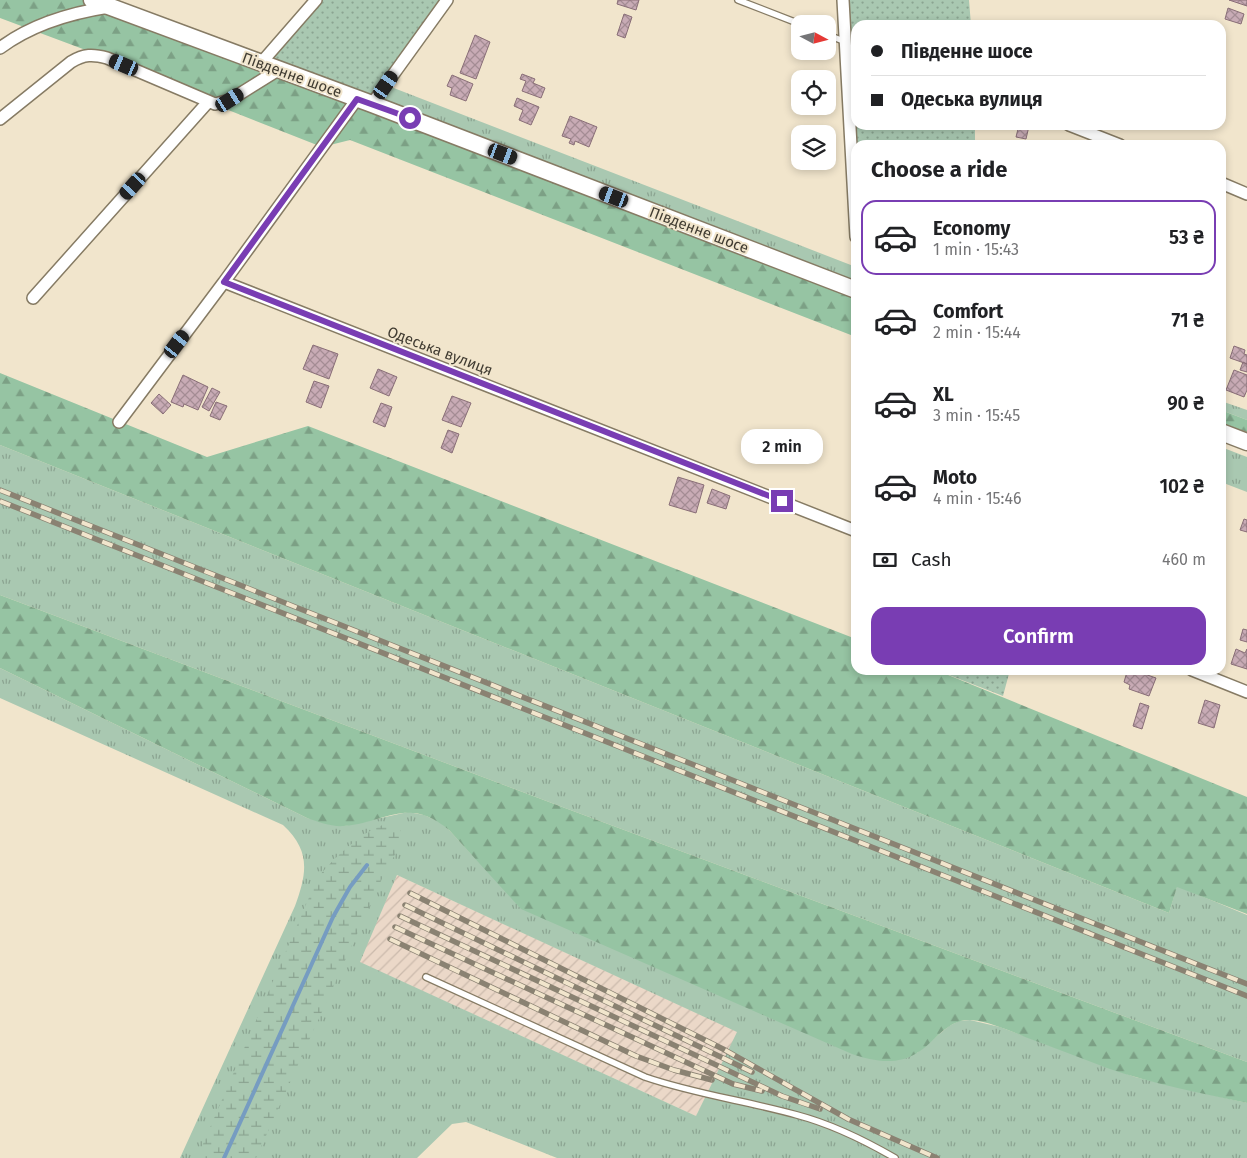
<!DOCTYPE html>
<meta charset="utf-8">
<style>
:root{--surface:#fff;--page:#f2f2f2;--text:#202124;--muted:#757577;--line:#e0e0e0;--accent:#793db3}
body{margin:0;font-family:"Fira Sans",sans-serif;background:var(--page);color:var(--text);height:100vh;display:flex;flex-direction:column;font-size:19px;white-space:nowrap}
*{box-sizing:border-box;margin:0}
p{font-size:16px;color:var(--muted)}
.icon{flex:none;width:28px;height:28px;fill:none;stroke:currentColor;stroke-width:2;stroke-linecap:round;stroke-linejoin:round}
.map{position:relative;flex:1;overflow:hidden}
.drawer{position:absolute;left:851px;top:140px;width:375px;height:535px;display:flex;flex-direction:column;background:var(--surface);border-radius:15px;box-shadow:0 2px 8px #0003}
.drawer>*{flex:none}
.top-card{position:absolute;left:851px;top:20px;width:375px;height:110px;border-radius:15px;box-shadow:0 2px 8px #0003;display:grid;align-content:center;height:110px;padding:0 20px;background:var(--surface)}
.needle{width:32px;rotate:97deg}
.buttons{position:absolute;left:791px;top:15px;display:grid;gap:10px}
.buttons a{display:grid;place-items:center;width:45px;height:45px;border-radius:10px;background:var(--surface);box-shadow:0 2px 8px #0003;font-size:25px}
.end{position:absolute;width:22px;height:22px;margin:-11px;border:6px solid #793db3;background:#fff;box-shadow:0 0 0 2px #fff}
.from{border-radius:50%}
.bubble{position:absolute;height:35px;border-radius:15px;background:var(--surface);box-shadow:0 2px 8px #0003;font-size:16px;font-weight:600;line-height:35px;text-align:center}
.car{position:absolute;width:15px;height:30px;margin:-15px -8px;border-radius:6px;box-shadow:0 0 4px 1px #0007;background:linear-gradient(#222 24%,#8ab4d8 0 40%,#222 0 76%,#8ab4d8 0 86%,#222 0)}
.top-card b{display:flex;align-items:center;gap:18px;height:48px;font-size:19px}
.top-card b+b{border-top:1px solid var(--line)}
.top-card i{width:12px;height:12px;background:var(--text)}
ul{padding:0;list-style:none}
li{display:flex;align-items:center;gap:15px;height:75px;margin:0 10px 8px;padding:0 10px;border:2px solid transparent;border-radius:15px}
li div{flex:1}
li b{display:block;font-size:19px}
li em{font-style:normal;font-weight:600}
li.active{border-color:var(--accent)}
li>.icon{width:45px;height:45px;stroke-width:1.5}
h2{padding:0 20px;font-size:22px;line-height:60px}
.pay{display:flex;align-items:center;gap:12px;height:55px;padding:0 20px;font-size:19px}
.pay p{margin-inline-start:auto}
.action{display:flex;gap:10px;margin-top:auto;padding:10px 20px}
.action a{flex:1;height:58px;border-radius:15px;background:var(--accent);color:#fff;font-size:20px;font-weight:600;line-height:58px;text-align:center}
.map>svg:first-child{display:block}
.industrial{fill:url(#industrial-furrows)}
.grass{fill:url(#grass-tufts);fill-rule:evenodd}
.forest{fill:url(#forest-firs)}
.wetland{fill:url(#wetland-marsh)}
.garden{fill:url(#garden-dots)}
.lines{fill:none;stroke-linecap:round;stroke-linejoin:round}
.stream{stroke:#769cc1;stroke-width:4}
.building{fill:url(#building-cross-hatch);stroke:#896e77}
.lane-casing{stroke:#867b64;stroke-width:8}
.street-casing{stroke:#867b64;stroke-width:14}
.secondary-casing{stroke:#867b64;stroke-width:19}
.lane{stroke:#fff;stroke-width:5.5}
.street{stroke:#fff;stroke-width:11}
.secondary{stroke:#fff;stroke-width:16}
.rail-casing{stroke:#8a8272;stroke-width:5.5}
.rail{stroke:#f1e5cc;stroke-width:4;stroke-dasharray:11;stroke-linecap:butt}
.route{stroke:#793db3;stroke-width:6}
.labels{text-anchor:middle;dominant-baseline:central;stroke-width:4;stroke-linejoin:round;paint-order:stroke}
.street-label{font-size:15px;fill:#413c32;stroke:#f1e5cc}
</style>
<div class="map">
<svg width="1247" height="1158" viewBox="0 0 1247 1158">
<defs>
<pattern id="industrial-furrows" width="10" height="10" patternUnits="userSpaceOnUse" patternTransform="scale(1.25)"><rect width="10" height="10" fill="#ebd8c8"/><path d="M-1 1l2-2M0 10L10 0M9 11l2-2" fill="none" stroke="#cbbaac"/></pattern>
<pattern id="grass-tufts" width="24" height="20" patternUnits="userSpaceOnUse" patternTransform="scale(1.25)"><rect width="24" height="20" fill="#a9c8b1"/><path d="M3 7l-1-3M5 7V3M7 7l1-3M15 17l-1-3M17 17v-4M19 17l1-3" fill="none" stroke="#8ba491"/></pattern>
<pattern id="forest-firs" width="22" height="20" patternUnits="userSpaceOnUse" patternTransform="scale(1.25)"><rect width="22" height="20" fill="#96c4a3"/><path d="M5 1l3.5 6h-7zM16 11l3.5 6h-7z" fill="#7ca085"/></pattern>
<pattern id="wetland-marsh" width="20" height="14" patternUnits="userSpaceOnUse" patternTransform="scale(1.25)"><rect width="20" height="14" fill="#a9c8b1"/><path d="M1 5h8M5 5V1M11 12h8M15 12V8" fill="none" stroke="#8ba491"/></pattern>
<pattern id="garden-dots" width="8" height="8" patternUnits="userSpaceOnUse" patternTransform="scale(1.25)"><rect width="8" height="8" fill="#a9c8b1"/><path d="M2 2h.1M6 6h.1" fill="none" stroke="#8ba491" stroke-width="1.8" stroke-linecap="round"/></pattern>
<pattern id="building-cross-hatch" width="8" height="8" patternUnits="userSpaceOnUse" patternTransform="scale(1.25)"><rect width="8" height="8" fill="#c8abb5"/><path d="M0 0l8 8M0 8l8-8" fill="none" stroke="#a48c94"/></pattern>
</defs>
<rect width="100%" height="100%" fill="#f1e5cc"/>
<path class="industrial" d="M 397,875 L 738,1032 L 696,1116 L 359,962 Z"/>
<path class="grass" d="M 386,85 L 856,267 L 856,290 L 372,104 Z
M 1221,401 L 1247,410 L 1247,420 L 1221,410 Z
M 0,445 L 1169,913 L 1177,886 L 1247,915 L 1247,1062 L 565,808 L 0,595 Z
M 1221,447 L 1247,457 L 1247,492 L 1221,482 Z
M 0,668 L 307,818 L 344,826 L 408,812 L 424,815 L 440,822 L 449,830 L 474,857 L 917,1053 L 949,1026 L 959,1021 L 970,1020 L 1000,1027 L 1135,1077 L 1247,1103 L 1247,1158 L 557,1158 L 466,1122 L 452,1124 L 417,1158 L 180,1158 L 295,906 C 307,873 311,851 283,825 L 0,698 ZM 397,875 L 737,1032 L 696,1116 L 360,962 Z"/>
<path class="forest" d="M 0,0 L 92,0 L 856,290 L 856,337 L 350,140 L 322,147 L 208,102 L 107,58 L 0,18 Z
M 0,373 L 207,457 L 308,426 L 856,639 L 856,670 L 936,670 L 1247,797 L 1247,914 L 1177,887 L 1169,913 L 0,445 Z
M 1221,410 L 1247,420 L 1247,432 L 1221,423 Z
M 0,595 L 565,808 L 1247,1062 L 1247,1103 C 1200,1093 1153,1084 1107,1068 C 1080,1058 1053,1047 1025,1037 C 1008,1030 990,1022 971,1020 C 948,1018 935,1042 917,1053 C 896,1066 873,1061 852,1054 L 521,909 L 449,830 C 408,796 388,822 344,826 C 331,827 319,822 307,818 L 0,668 Z"/>
<path class="wetland" d="M 391,823 L 398,825 C 408,840 392,858 385,872 L 256,1158 L 197,1158 L 317,879 C 331,860 367,826 391,823 Z"/>
<path class="garden" d="M 316,0 L 447,0 L 372,104 L 261,63 Z
M 843,0 L 969,0 L 971,25 L 856,25 L 856,125 L 975,125 L 975,145 L 856,145 Z
M 936,670 L 1010,670 L 1003,696 Z"/>
<g class="lines">
<path class="stream" d="M 224,1158 L 333,917 L 350,887 L 367,865"/>
</g>
<path class="building" d="M 618,0 L 639,0 L 636,10 L 617,4 Z
M 1229,0 L 1247,0 L 1247,6 Z
M 1228,8 L 1244,14 L 1241,24 L 1225,19 Z
M 624,14 L 632,17 L 625,38 L 617,35 Z
M 475,35 L 490,42 L 476,79 L 460,73 Z
M 522,74 L 535,79 L 533,83 L 545,88 L 541,98 L 522,91 L 526,81 L 520,79 Z
M 452,75 L 473,84 L 466,101 L 450,95 L 452,88 L 447,86 Z
M 517,98 L 539,107 L 531,125 L 519,120 L 523,110 L 514,106 Z
M 570,116 L 597,127 L 589,147 L 575,141 L 574,145 L 569,143 L 571,139 L 562,136 Z
M 1019,125 L 1029,126 L 1026,139 L 1016,137 Z
M 313,345 L 338,354 L 329,379 L 303,369 Z
M 1234,346 L 1245,350 L 1244,354 L 1247,355 L 1247,364 L 1230,358 Z
M 1243,362 L 1247,364 L 1247,372 L 1240,370 Z
M 378,369 L 397,377 L 389,396 L 370,388 Z
M 1234,370 L 1247,375 L 1247,390 L 1244,397 L 1226,390 Z
M 183,375 L 208,387 L 198,410 L 184,404 L 183,407 L 171,402 Z
M 314,381 L 329,386 L 321,408 L 306,402 Z
M 212,388 L 220,392 L 209,411 L 202,407 Z
M 159,394 L 171,405 L 163,414 L 151,403 Z
M 452,396 L 471,403 L 461,427 L 442,420 Z
M 216,402 L 227,406 L 220,420 L 210,416 Z
M 381,403 L 392,407 L 385,427 L 373,422 Z
M 448,430 L 459,434 L 452,453 L 441,448 Z
M 678,477 L 704,485 L 696,513 L 669,505 Z
M 712,489 L 730,496 L 726,509 L 707,503 Z
M 1244,519 L 1247,520 L 1247,532 L 1240,530 Z
M 1243,629 L 1247,630 L 1247,642 L 1240,640 Z
M 1236,649 L 1245,653 L 1247,649 L 1247,669 L 1231,664 Z
M 1136,671 L 1156,678 L 1149,696 L 1129,689 L 1130,685 L 1124,682 L 1127,672 L 1134,675 Z
M 1205,700 L 1220,705 L 1214,728 L 1198,723 Z
M 1140,703 L 1149,706 L 1142,729 L 1133,726 Z"/>
<g class="lines">
<g class="lane-casing">
<path id="lane" d="M 738,0 L 800,24
M 828,35 L 846,42
M 426,977 L 645,1077 C 694,1094 747,1101 797,1115 C 831,1124 864,1140 895,1158"/>
</g>
<g class="street-casing">
<path id="street" d="M 843,0 L 856,237
M 0,48 C 32,24 70,13 109,7
M 261,63 L 316,0
M 357,99 L 224,282 L 856,531
M 372,104 L 447,0
M 0,119 L 71,62 C 84,54 93,54 107,58 L 215,104 L 230,100 L 278,70
M 1069,125 L 1120,145
M 1221,183 L 1247,194
M 33,298 L 208,102
M 119,422 L 224,282
M 1192,670 L 1247,692"/>
</g>
<g class="secondary-casing">
<path id="secondary" d="M 92,0 L 372,104 L 856,290
M 1221,432 L 1247,442"/>
</g>
<use href="#lane" class="lane"/>
<use href="#street" class="street"/>
<use href="#secondary" class="secondary"/>
<g class="rail-casing">
<path id="rail" d="M 0,490 L 1247,984
M 0,501 L 1247,996
M 410,893 L 723,1049 L 848,1119 L 937,1158
M 405,905 L 752,1072
M 400,916 L 782,1096 L 820,1109
M 395,927 L 733,1084 L 762,1091
M 390,939 L 636,1056 L 674,1070 L 712,1080"/>
</g>
<use href="#rail" class="rail"/>
</g>
<g class="lines">
<path class="route" d="M 410,118 L 357,99 L 224,282 L 782,501"/>
</g>
<g class="labels">
<g class="street-label">
<text transform="translate(292 75) rotate(20)">Південне шосе</text>
<text transform="translate(699 230) rotate(21)">Південне шосе</text>
<text transform="translate(440 351) rotate(21)">Одеська вулиця</text>
</g>
</g>
</svg>
<div class="buttons">
<a><svg class="needle" viewBox="-14 -14 28 28"><path d="M0-13l5 13h-10z" fill="#e53935"/><path d="M0 13l5-13h-10z" fill="#757577"/></svg></a>
<a><svg class="icon" aria-label="locate" viewBox="0 0 24 24"><circle cx="12" cy="12" r="6"/><path d="M12 2v4M12 18v4M2 12h4M18 12h4"/></svg></a>
<a><svg class="icon" aria-label="layers" viewBox="0 0 24 24"><path d="M12 4l9 5-9 5-9-5zM3 14l9 5 9-5"/></svg></a>
</div>
<i class="end from" style="left:410px;top:118px"></i>
<i class="end" style="left:782px;top:501px"></i>
<div class="bubble" style="left:741px;top:429px;width:82px">2 min</div>
<i class="car" style="left:124px;top:65px;rotate:293deg"></i>
<i class="car" style="left:386px;top:85px;rotate:35deg"></i>
<i class="car" style="left:230px;top:100px;rotate:58deg"></i>
<i class="car" style="left:503px;top:154px;rotate:111deg"></i>
<i class="car" style="left:133px;top:186px;rotate:222deg"></i>
<i class="car" style="left:614px;top:197px;rotate:291deg"></i>
<i class="car" style="left:177px;top:344px;rotate:37deg"></i>
<div class="top-card">
<b><i class="from"></i>Південне шосе</b>
<b><i></i>Одеська вулиця</b>
</div>
<section class="drawer">
<h2>Choose a ride</h2>
<ul>
<li class="active"><svg class="icon" aria-label="car" viewBox="0 0 24 24"><path d="M5 17H2v-5l4-1 3-4h7l3 4 3 1v5h-3M9 17h6M6 11h13"/><circle cx="7" cy="17" r="2"/><circle cx="17" cy="17" r="2"/></svg><div><b>Economy</b><p>1 min · 15:43</p></div><em>53 ₴</em></li>
<li><svg class="icon" aria-label="car" viewBox="0 0 24 24"><path d="M5 17H2v-5l4-1 3-4h7l3 4 3 1v5h-3M9 17h6M6 11h13"/><circle cx="7" cy="17" r="2"/><circle cx="17" cy="17" r="2"/></svg><div><b>Comfort</b><p>2 min · 15:44</p></div><em>71 ₴</em></li>
<li><svg class="icon" aria-label="car" viewBox="0 0 24 24"><path d="M5 17H2v-5l4-1 3-4h7l3 4 3 1v5h-3M9 17h6M6 11h13"/><circle cx="7" cy="17" r="2"/><circle cx="17" cy="17" r="2"/></svg><div><b>XL</b><p>3 min · 15:45</p></div><em>90 ₴</em></li>
<li><svg class="icon" aria-label="car" viewBox="0 0 24 24"><path d="M5 17H2v-5l4-1 3-4h7l3 4 3 1v5h-3M9 17h6M6 11h13"/><circle cx="7" cy="17" r="2"/><circle cx="17" cy="17" r="2"/></svg><div><b>Moto</b><p>4 min · 15:46</p></div><em>102 ₴</em></li>
</ul>
<div class="pay"><svg class="icon" aria-label="cash" viewBox="0 0 24 24"><path d="M3 7h18v10H3z"/><circle cx="12" cy="12" r="2"/></svg>Cash<p>460 m</p></div>
<div class="action"><a>Confirm</a></div>
</section>
</div>
